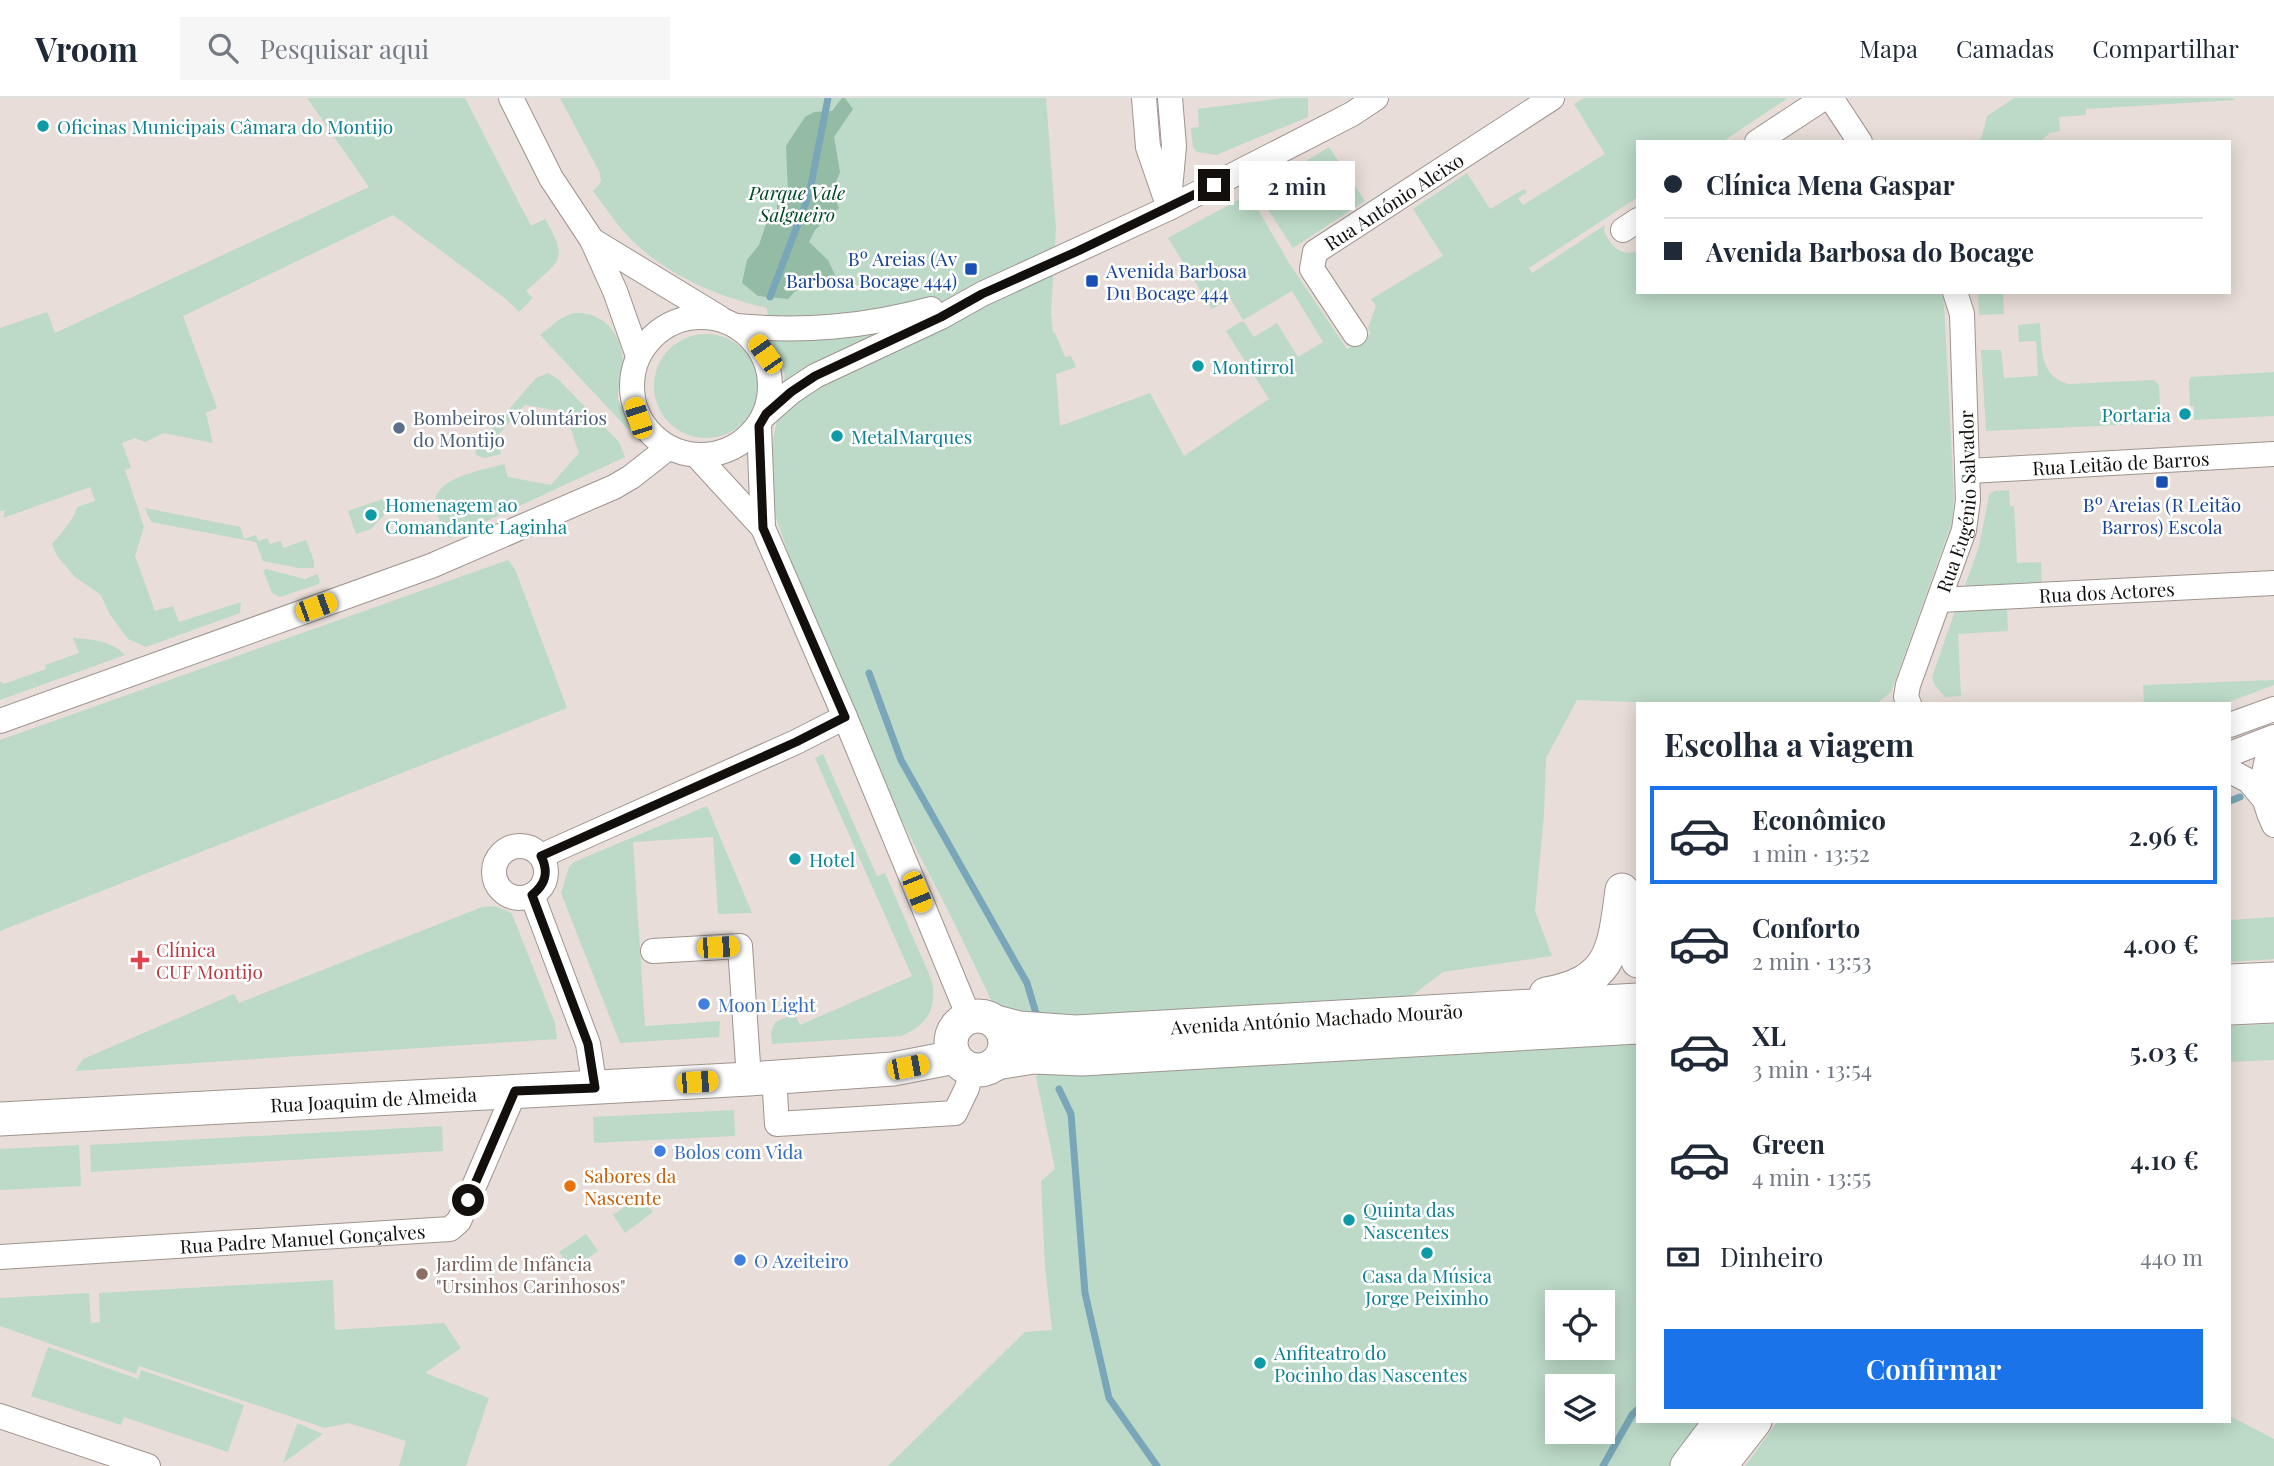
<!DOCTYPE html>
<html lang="pt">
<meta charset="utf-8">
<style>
:root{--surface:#fff;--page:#f6f6f7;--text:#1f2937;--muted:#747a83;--line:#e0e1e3;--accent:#1a73e8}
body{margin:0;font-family:"Playfair Display",serif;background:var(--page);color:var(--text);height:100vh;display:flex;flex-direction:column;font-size:26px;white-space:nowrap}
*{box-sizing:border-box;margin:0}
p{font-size:23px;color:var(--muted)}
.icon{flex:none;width:38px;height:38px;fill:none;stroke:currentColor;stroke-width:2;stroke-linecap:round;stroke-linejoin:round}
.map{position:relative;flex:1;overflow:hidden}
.panel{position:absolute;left:1636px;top:604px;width:595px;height:721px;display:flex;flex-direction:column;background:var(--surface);border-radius:0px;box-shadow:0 4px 18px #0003}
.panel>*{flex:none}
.top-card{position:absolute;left:1636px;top:42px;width:595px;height:154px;border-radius:0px;box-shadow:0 4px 18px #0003;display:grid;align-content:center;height:154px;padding:0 28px;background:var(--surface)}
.fabs{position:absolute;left:1545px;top:1192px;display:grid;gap:14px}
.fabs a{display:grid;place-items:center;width:70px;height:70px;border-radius:0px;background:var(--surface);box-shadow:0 4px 18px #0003;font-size:35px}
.end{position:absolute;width:32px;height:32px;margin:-16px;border:9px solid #120f0d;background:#fff;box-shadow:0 0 0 4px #fff}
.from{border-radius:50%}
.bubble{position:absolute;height:49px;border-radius:0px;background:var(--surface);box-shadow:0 4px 18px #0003;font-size:23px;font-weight:600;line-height:49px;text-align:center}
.car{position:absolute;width:21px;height:42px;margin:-21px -10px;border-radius:9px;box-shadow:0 0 5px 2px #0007;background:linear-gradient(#f5c518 24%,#345 0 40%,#f5c518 0 76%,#345 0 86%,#f5c518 0)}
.top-card b{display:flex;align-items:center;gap:24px;height:66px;font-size:26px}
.top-card b+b{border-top:2px solid var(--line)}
.top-card i{width:18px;height:18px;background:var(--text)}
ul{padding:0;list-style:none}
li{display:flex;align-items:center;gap:21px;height:98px;margin:0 14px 10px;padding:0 14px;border:4px solid transparent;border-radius:0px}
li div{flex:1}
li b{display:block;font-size:26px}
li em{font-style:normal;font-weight:600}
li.on{border-color:var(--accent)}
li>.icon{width:63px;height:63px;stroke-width:1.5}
h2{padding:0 28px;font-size:32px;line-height:84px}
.pay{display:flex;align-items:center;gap:18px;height:77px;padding:0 28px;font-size:26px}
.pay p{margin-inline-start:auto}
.primary-button{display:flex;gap:14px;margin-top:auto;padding:14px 28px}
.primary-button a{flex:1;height:80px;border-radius:0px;background:var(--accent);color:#fff;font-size:28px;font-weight:600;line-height:80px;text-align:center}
header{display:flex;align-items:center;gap:42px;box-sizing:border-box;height:98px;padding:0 35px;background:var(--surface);border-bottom:2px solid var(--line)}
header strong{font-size:33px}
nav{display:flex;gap:38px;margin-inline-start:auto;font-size:24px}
.search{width:490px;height:63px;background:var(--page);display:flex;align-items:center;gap:18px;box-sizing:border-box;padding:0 24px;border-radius:0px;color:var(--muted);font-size:26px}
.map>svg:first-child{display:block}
.green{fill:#bcdac7;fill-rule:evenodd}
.forest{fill:#94bba3}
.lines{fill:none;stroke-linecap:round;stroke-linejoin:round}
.stream{stroke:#79a7b9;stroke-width:7}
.street-casing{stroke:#9e948f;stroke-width:26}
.secondary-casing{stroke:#9e948f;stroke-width:35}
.street{stroke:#fff;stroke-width:24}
.secondary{stroke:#fff;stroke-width:33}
.route{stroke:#120f0d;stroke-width:9}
.culture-dot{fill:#0f9aa8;stroke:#fff;stroke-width:2.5}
.transit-dot{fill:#1a4fb4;stroke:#fff;stroke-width:2.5}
.service-dot{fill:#5c6f8a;stroke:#fff;stroke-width:2.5}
.health-dot{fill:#e0444e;stroke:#fff;stroke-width:2.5}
.shop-dot{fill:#3f7fe0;stroke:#fff;stroke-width:2.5}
.food-dot{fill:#e8710a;stroke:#fff;stroke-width:2.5}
.education-dot{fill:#8d6e63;stroke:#fff;stroke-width:2.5}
.labels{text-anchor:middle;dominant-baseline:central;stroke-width:5;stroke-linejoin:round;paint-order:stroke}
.culture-label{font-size:19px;fill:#0d838f;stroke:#fff;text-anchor:start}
.park-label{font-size:19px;font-style:italic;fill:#004a2a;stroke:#fff}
.street-label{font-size:19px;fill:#120f0d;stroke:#fff}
.transit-label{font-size:19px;fill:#164399;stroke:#fff;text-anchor:end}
.service-label{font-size:19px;fill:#4e5e75;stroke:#fff;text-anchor:start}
.health-label{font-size:19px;fill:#be3a42;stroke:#fff;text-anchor:start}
.shop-label{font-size:19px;fill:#366cbe;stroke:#fff;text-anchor:start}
.food-label{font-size:19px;fill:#c56008;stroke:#fff;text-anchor:start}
.education-label{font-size:19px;fill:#785e54;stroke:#fff;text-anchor:start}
</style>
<header>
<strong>Vroom</strong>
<div class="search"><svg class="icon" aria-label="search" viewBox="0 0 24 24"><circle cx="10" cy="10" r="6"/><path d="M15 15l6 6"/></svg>Pesquisar aqui</div>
<nav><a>Mapa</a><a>Camadas</a><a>Compartilhar</a></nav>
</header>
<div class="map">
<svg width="2274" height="1368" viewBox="0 0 2274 1368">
<rect width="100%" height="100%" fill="#e8ddd8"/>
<path class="green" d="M 307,0 L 465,0 L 531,128 L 545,121 C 570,163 559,163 526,193 L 533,200 L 519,214 L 506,201 L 393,117 L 183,218 L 217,310 L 206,315 L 213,345 L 164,335 L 145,344 L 135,340 L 122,345 L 131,370 L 125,372 L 144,429 L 135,458 L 155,513 L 173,508 L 179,524 L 241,504 L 240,515 L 146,549 L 128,541 L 109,515 L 101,497 L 75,479 L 57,458 L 52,446 C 60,437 75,420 77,409 L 95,403 L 90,389 L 3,420 L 5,412 L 0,413 L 0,230 L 47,214 L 55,235 L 369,89 Z
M 560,0 L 1046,0 L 1056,131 L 1051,216 L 1053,235 L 1055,235 L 1065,259 L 1071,258 L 1076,269 L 1056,276 L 1060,328 L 1150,295 L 1184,358 L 1269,301 L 1226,233 L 1240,224 L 1244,224 L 1254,239 L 1277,225 L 1298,259 L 1323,244 L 1292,193 L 1243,222 L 1230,200 L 1212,211 L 1168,140 L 1249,96 L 1289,165 L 1347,251 L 1371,236 L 1368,230 L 1376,208 L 1371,201 L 1443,158 L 1413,111 L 1467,75 L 1490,111 L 1524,91 L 1527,95 L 1518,100 L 1523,107 L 1605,56 L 1574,6 L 1584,0 L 1788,0 L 1722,44 L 1638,44 L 1638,99 L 1529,170 L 1532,175 L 1605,127 L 1604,133 C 1611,148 1620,159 1638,153 L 1638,194 L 1941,194 L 1944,204 L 1954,399 L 1952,424 L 1891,594 L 1876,606 L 1685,606 L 1577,602 L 1546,660 L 1544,716 L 1535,813 L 1552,858 L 1443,874 L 1405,903 L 1638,942 L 1638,1323 L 1709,1323 L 1676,1368 L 888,1368 L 1025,1234 L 1052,1232 L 1045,1169 L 1041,1083 L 1055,1071 L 1036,979 L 1039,973 L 1013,927 L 991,902 L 955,826 L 898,715 L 810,519 L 765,387 L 785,277 L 770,240 L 767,210 C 715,198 663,176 626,136 C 614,123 604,107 593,93 L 601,84 L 600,75 ZM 1558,1204 L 1603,1204 L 1603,1250 L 1558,1250 ZM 1558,1288 L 1603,1288 L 1603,1334 L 1558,1334 Z
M 1284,0 L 1308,0 L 1308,19 L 1216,57 L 1197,54 L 1193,49 L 1191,30 L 1199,29 L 1198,11 Z
M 2014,0 L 2233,0 L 2235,2 L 2086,11 L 2086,17 L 2059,19 L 2060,33 L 2050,35 L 2040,44 L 1979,44 L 1982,38 L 1987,18 Z
M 1329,49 L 1365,103 L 1293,150 L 1256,93 Z
M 1983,194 L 2003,194 L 2004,216 L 1979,217 L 1978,196 Z
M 573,215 C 607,213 625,240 623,273 C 622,281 617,293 618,301 C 620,309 637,330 643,338 L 640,344 L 540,237 L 560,221 Z
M 2040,225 C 2042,250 2039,279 2069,286 L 2154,282 L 2159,287 L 2161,325 L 1986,333 L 1981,252 L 2001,252 L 2004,280 L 2038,278 L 2036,243 L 2019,244 L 2018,227 Z
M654 288a52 52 0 1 1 104 0a52 52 0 1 1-104 0Z
M 2274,274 L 2274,318 L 2194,322 L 2194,308 L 2190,308 L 2189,282 L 2191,279 Z
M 548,275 L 559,282 L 619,344 L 625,359 L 450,440 C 443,434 440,424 437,415 C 424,380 481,373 504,366 L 508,379 L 551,387 L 579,355 L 565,314 L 525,307 L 496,339 L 501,356 L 485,360 L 476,357 L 475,350 L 536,280 Z
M 2009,392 L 2010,408 L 2014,408 L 2017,465 L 2041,464 L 2042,485 L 1965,488 L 1979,449 L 1989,397 L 1994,393 Z
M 386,400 L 390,411 L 371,431 L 356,436 L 348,413 Z
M 145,410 L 240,429 L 244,441 L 256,437 L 258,443 L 267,440 L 270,446 L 281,443 L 283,450 L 306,442 L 314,463 L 314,470 L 299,470 L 263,463 L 256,444 L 151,424 Z
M 508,462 L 515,471 L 567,610 L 0,833 L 0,642 Z
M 266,471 L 305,481 L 317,476 L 320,483 L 319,486 L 280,499 L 272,495 L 263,472 Z
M 2007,511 L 2008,533 L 1958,536 L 1961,598 L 1945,599 L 1935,587 L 1932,579 L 1955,513 Z
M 73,540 C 91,541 112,543 125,557 L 0,602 L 0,583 L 4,586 L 46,571 L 45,567 L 79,555 Z
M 2274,582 L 2274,587 L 2226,605 L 2144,605 L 2143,587 Z
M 823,656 L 877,778 L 885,775 L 932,883 C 937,912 927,927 901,938 L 772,946 L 771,934 L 775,924 L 795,916 L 800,927 L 912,878 L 815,660 Z
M 707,708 L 752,815 L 718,816 L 713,739 L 633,744 L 645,928 L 720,923 L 719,939 L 620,945 L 561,795 L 569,769 L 574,764 Z
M 495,808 L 511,815 L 514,821 L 555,925 L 557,941 L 75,973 L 83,961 L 234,896 L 239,905 L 482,809 Z
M 2274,819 L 2274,861 L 2230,864 L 2230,822 Z
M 2274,926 L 2274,962 L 2230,964 L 2230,928 Z
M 734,1012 L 735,1038 L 594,1045 L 593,1019 Z
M 442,1028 L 443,1053 L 91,1074 L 90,1047 Z
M 79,1047 L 81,1088 L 0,1092 L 0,1051 Z
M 641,1098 L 653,1114 L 625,1135 L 613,1117 Z
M 586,1136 L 598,1153 L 572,1172 L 559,1154 Z
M 333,1182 L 335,1232 L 444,1225 L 461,1250 L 425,1275 L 489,1300 L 466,1368 L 399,1368 L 406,1343 L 349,1325 L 325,1330 L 139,1268 L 136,1276 L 0,1228 L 0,1200 L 89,1195 L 91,1225 L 100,1224 L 99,1195 Z
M 48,1249 L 138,1281 L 141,1272 L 244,1307 L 228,1354 L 124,1319 L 121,1327 L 31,1298 Z
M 2230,1318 L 2274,1341 L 2274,1368 L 1745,1368 L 1778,1323 L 2230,1323 Z
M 297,1325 L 323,1336 L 283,1365 L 297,1326 Z"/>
<path class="forest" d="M 842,0 L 845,0 L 853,11 L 834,39 L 840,74 L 832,94 L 839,110 L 815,132 L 809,144 L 828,162 L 835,177 L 819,185 L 802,186 L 788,201 L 758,198 L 742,185 L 747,162 L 759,147 L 767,123 L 777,114 L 777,100 L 788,95 L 786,48 L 805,19 L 814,14 L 832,13 Z"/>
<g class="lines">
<path class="stream" d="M 770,199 L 809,97 L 828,0
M 869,575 L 901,662 L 1027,885 L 1038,922
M 2230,703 L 2240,699
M 1059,991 L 1071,1016 L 1085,1195 L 1109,1300 L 1157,1368
M 1603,1368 L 1632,1317 L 1638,1311"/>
<g class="street-casing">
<g id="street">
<path d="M 511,0 L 551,80 L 592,142 L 615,193 L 638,258"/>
<path d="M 1144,0 L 1148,49 L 1169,110"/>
<path d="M 1831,0 L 1860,44"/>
<path d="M 1757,44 L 1824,0"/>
<path d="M 1169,103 L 1174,48 L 1170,0"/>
<path d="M 1623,132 L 1638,122"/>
<path d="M 592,142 L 720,220"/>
<circle cx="701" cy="288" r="69"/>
<path d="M 736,228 C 804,234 865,229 931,211"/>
<path id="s1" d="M 1355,236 L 1312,171 L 1315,154 L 1552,0"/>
<path d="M 766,316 L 791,294 L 815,278 L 941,219 L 982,196 L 1169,110 L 1352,16 L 1376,0"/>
<path d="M 759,328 L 763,430"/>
<path d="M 697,358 L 763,430 L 845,619 L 969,919"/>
<path id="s2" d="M 1969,373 L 2274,356"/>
<path id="s3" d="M 1939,502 L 2274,485"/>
<path id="s4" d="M 1909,606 L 1906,599 L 1908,587 L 1964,432 L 1968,402 L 1962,216 L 1955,194"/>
<path d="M 0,623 L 431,468 L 614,389 L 631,379 L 668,350"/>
<path d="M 2230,627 L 2274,611"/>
<path d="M 2274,647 C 2259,672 2261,701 2274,727"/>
<path d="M 2230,656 L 2274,639"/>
<path d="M 2230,673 L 2249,683 L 2264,701"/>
<circle cx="520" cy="774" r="26"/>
<path d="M 541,758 L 796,644 L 845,619"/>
<path d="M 532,797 L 588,946 L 595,990"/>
<path d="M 653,853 L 740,848 L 749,981"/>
<path d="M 774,979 L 777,1026 L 955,1015 L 967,990 L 972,971"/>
<path id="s5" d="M 0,1159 L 450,1131 L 459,1123 L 515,993"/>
<path d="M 0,1318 L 148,1368"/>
</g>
</g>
<g class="secondary-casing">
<g id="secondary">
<path d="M 1625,807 L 1638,863"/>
<path d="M 2230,883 L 2274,881"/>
<path d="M 1546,896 C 1613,884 1614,851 1622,792"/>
<path d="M 2230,910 L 2274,908"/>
<circle cx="978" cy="945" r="27"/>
<path id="s6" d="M 996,924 L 1019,930 L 1076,934 L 1638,902"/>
<path d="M 996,965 L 1034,959 L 1082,961 L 1638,929"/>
<path id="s7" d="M 0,1021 L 749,981 L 893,971 L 955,959"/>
<path d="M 1687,1368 L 1721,1323"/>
<path d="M 1720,1368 L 1755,1323"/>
</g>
</g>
<use href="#street" class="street"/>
<use href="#secondary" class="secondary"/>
</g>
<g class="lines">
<path class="route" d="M 468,1102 L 515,993 L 595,990 L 588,946 L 532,797 C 546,786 549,774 541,758 L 796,644 L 845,619 L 763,430 L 759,328 L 766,316 L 791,294 L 815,278 L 941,219 L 982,196 L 1078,153 L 1214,87"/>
</g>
<g class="culture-dot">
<circle cx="43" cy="28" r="7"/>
<circle cx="1198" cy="268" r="7"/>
<circle cx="2185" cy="316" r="7"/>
<circle cx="837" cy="338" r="7"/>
<circle cx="371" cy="417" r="7"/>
<circle cx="795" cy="761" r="7"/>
<circle cx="1349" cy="1122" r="7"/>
<circle cx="1427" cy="1155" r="7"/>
<circle cx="1260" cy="1265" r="7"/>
</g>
<g class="transit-dot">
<rect x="964" y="164" width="14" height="14" rx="3.5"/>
<rect x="1085" y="176" width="14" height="14" rx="3.5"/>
<rect x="2155" y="377" width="14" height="14" rx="3.5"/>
</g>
<circle class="service-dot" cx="399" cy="330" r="7"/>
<path class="health-dot" d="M136.5 851.5h7v7h7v7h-7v7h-7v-7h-7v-7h7z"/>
<g class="shop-dot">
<circle cx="704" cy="906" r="7"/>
<circle cx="660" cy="1053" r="7"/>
<circle cx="740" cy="1162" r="7"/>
</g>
<circle class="food-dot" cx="570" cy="1088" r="7"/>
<circle class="education-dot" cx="422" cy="1176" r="7"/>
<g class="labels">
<g class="culture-label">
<text x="57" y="28">Oficinas Municipais Câmara do Montijo</text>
<text x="1212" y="268">Montirrol</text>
<text x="2171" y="316" text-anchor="end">Portaria</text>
<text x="851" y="338">MetalMarques</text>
<text x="385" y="406">Homenagem ao<tspan x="385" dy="22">Comandante Laginha</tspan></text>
<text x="809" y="761">Hotel</text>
<text x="1363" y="1111">Quinta das<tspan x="1363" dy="22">Nascentes</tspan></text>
<text x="1427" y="1177" text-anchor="middle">Casa da Música<tspan x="1427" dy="22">Jorge Peixinho</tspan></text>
<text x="1274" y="1254">Anfiteatro do<tspan x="1274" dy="22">Pocinho das Nascentes</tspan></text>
</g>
<g class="park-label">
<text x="797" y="94">Parque Vale<tspan x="797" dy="22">Salgueiro</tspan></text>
</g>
<g class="street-label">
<text stroke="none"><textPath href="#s1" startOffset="189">Rua António Aleixo</textPath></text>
<text stroke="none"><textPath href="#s2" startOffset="152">Rua Leitão de Barros</textPath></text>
<text stroke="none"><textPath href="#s4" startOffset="212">Rua Eugénio Salvador</textPath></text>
<text stroke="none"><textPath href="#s3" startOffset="168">Rua dos Actores</textPath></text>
<text stroke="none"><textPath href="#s6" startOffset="322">Avenida António Machado Mourão</textPath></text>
<text stroke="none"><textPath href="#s7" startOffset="374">Rua Joaquim de Almeida</textPath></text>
<text stroke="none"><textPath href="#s5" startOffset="303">Rua Padre Manuel Gonçalves</textPath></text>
</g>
<g class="transit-label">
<text x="957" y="160">Bº Areias (Av<tspan x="957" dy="22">Barbosa Bocage 444)</tspan></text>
<text x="1106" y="172" text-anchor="start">Avenida Barbosa<tspan x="1106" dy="22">Du Bocage 444</tspan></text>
<text x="2162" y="406" text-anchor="middle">Bº Areias (R Leitão<tspan x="2162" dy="22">Barros) Escola</tspan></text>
</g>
<g class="service-label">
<text x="413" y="319">Bombeiros Voluntários<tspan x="413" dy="22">do Montijo</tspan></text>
</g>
<g class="health-label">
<text x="156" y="851">Clínica<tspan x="156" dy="22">CUF Montijo</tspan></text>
</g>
<g class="shop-label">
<text x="718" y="906">Moon Light</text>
<text x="674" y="1053">Bolos com Vida</text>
<text x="754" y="1162">O Azeiteiro</text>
</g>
<g class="food-label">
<text x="584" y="1077">Sabores da<tspan x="584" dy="22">Nascente</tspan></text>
</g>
<g class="education-label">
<text x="436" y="1165">Jardim de Infância<tspan x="436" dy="22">"Ursinhos Carinhosos"</tspan></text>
</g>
</g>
</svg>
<div class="fabs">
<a><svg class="icon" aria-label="locate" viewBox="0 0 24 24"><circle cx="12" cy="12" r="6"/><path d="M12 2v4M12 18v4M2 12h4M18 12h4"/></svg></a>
<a><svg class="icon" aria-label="layers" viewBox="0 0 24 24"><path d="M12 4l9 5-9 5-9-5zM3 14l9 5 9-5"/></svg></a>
</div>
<i class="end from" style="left:468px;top:1102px"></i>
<i class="end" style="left:1214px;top:87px"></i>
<div class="bubble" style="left:1239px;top:63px;width:116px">2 min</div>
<i class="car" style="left:765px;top:256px;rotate:325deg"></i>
<i class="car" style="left:638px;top:320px;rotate:342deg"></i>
<i class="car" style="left:316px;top:509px;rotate:70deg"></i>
<i class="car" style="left:917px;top:794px;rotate:158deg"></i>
<i class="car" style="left:718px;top:849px;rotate:87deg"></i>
<i class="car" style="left:908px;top:969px;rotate:79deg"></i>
<i class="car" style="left:697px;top:984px;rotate:86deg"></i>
<div class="top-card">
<b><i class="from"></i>Clínica Mena Gaspar</b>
<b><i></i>Avenida Barbosa do Bocage</b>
</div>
<section class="panel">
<h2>Escolha a viagem</h2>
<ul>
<li class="on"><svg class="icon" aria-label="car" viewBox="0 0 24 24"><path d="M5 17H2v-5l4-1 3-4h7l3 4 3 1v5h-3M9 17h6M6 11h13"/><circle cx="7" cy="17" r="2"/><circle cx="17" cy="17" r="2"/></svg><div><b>Econômico</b><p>1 min · 13:52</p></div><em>2.96 €</em></li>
<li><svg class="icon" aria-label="car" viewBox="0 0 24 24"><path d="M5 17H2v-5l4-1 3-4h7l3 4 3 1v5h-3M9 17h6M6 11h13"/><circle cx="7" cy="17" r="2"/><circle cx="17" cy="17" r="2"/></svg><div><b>Conforto</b><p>2 min · 13:53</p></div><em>4.00 €</em></li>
<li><svg class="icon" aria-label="car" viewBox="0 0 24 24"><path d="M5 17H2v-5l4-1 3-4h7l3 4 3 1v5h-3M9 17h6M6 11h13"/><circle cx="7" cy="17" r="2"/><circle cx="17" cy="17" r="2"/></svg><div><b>XL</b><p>3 min · 13:54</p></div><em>5.03 €</em></li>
<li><svg class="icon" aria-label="car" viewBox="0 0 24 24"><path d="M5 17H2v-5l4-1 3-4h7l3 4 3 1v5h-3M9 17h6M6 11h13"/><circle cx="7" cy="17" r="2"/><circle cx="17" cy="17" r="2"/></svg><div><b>Green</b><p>4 min · 13:55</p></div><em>4.10 €</em></li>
</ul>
<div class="pay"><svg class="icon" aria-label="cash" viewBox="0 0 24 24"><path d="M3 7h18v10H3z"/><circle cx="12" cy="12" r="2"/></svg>Dinheiro<p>440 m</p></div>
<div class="primary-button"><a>Confirmar</a></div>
</section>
</div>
